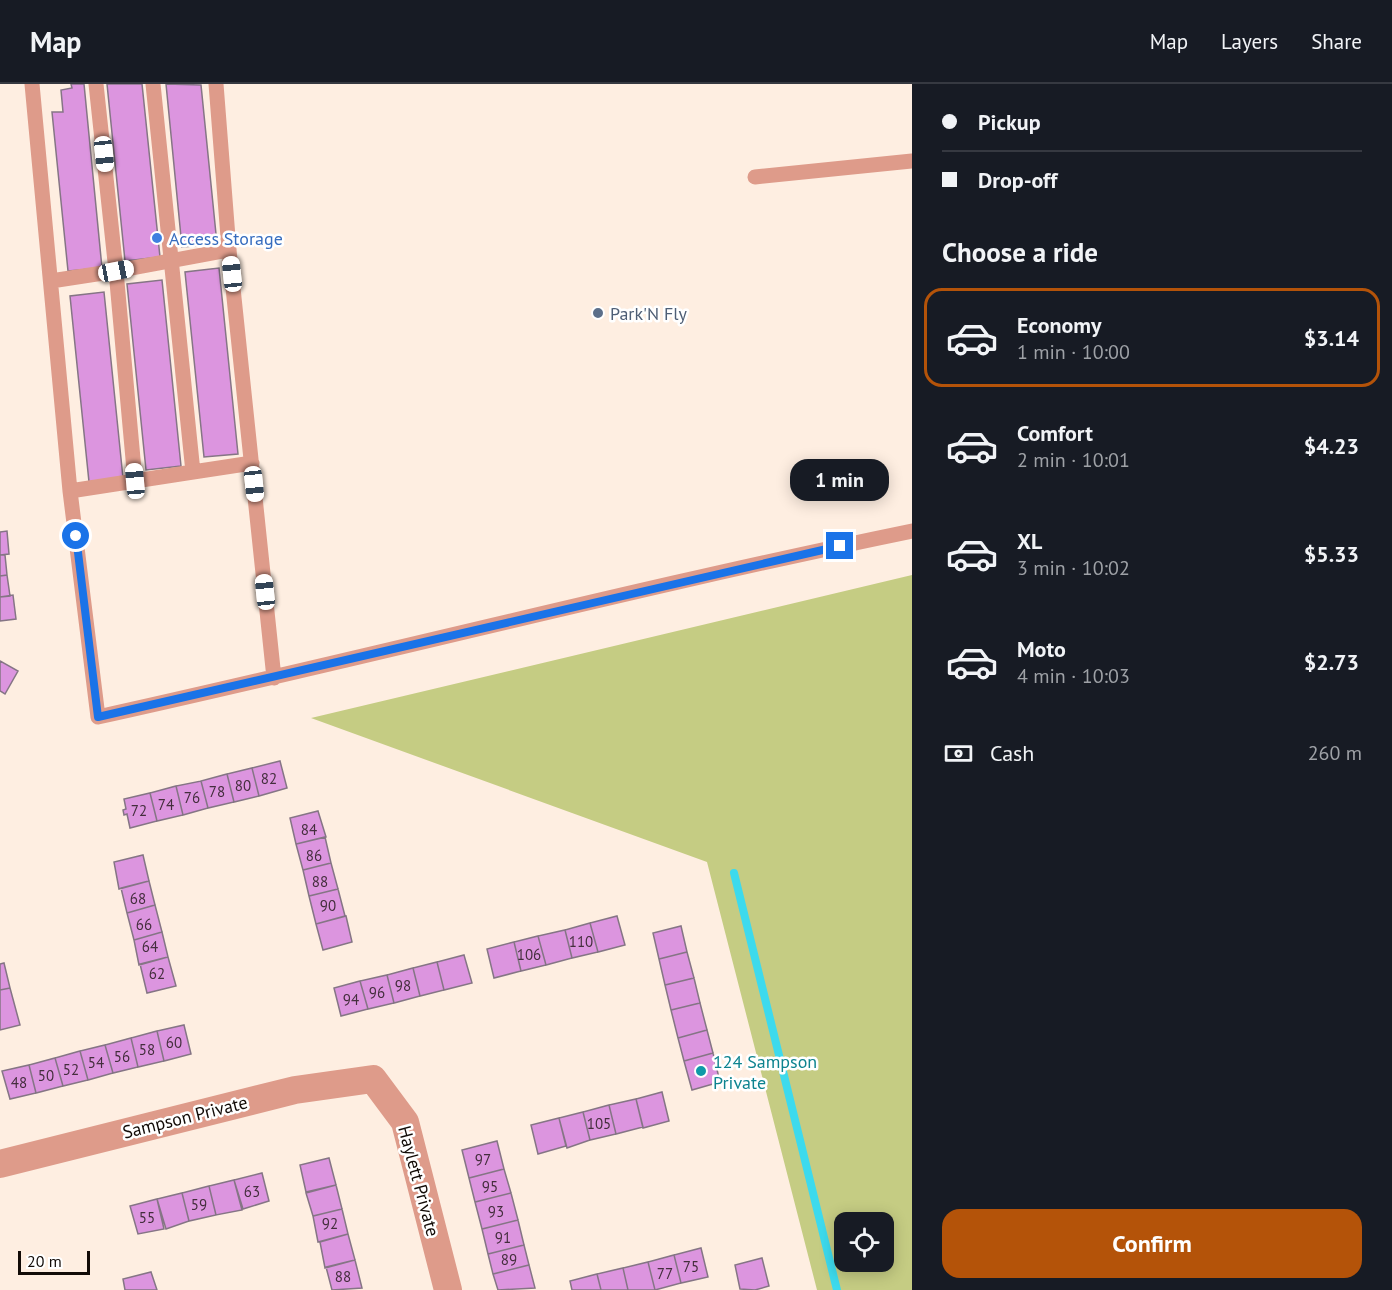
<!DOCTYPE html>
<meta charset="utf-8">
<style>
:root{--surface:#171b24;--page:#20242c;--text:#f1f3f6;--muted:#9ea1a6;--line:#363941;--accent:#b45309}
body{margin:0;font-family:"PT Sans",sans-serif;background:var(--page);color:var(--text);height:100vh;display:flex;flex-direction:column;font-size:22px;white-space:nowrap}
*{box-sizing:border-box;margin:0}
p{font-size:20px;color:var(--muted)}
.icon{flex:none;width:33px;height:33px;fill:none;stroke:currentColor;stroke-width:2;stroke-linecap:round;stroke-linejoin:round}
.map{position:relative;flex:1;overflow:hidden}
.sheet{display:flex;flex-direction:column;background:var(--surface);width:480px}
.sheet>*{flex:none}
.top-card{display:grid;align-content:center;height:132px;padding:0 30px;background:var(--surface)}
.tools{position:absolute;left:834px;top:1128px;display:grid;gap:12px}
.tools a{display:grid;place-items:center;width:60px;height:60px;border-radius:12px;background:var(--surface);box-shadow:0 3px 15px #0003;font-size:30px}
.scale{position:absolute;left:18px;bottom:15px;width:72px;box-sizing:border-box;padding-left:6px;border:3px solid #120b07;border-top:0;font-size:16px;line-height:21px;white-space:nowrap;color:#120b07;-webkit-text-stroke:4px #fff;paint-order:stroke}
.end{position:absolute;width:27px;height:27px;margin:-14px;border:8px solid #1a73e8;background:#fff;box-shadow:0 0 0 3px #fff}
.from{border-radius:50%}
.bubble{position:absolute;height:42px;border-radius:18px;background:var(--surface);box-shadow:0 3px 15px #0003;font-size:20px;font-weight:700;line-height:42px;text-align:center}
.car{position:absolute;width:18px;height:36px;margin:-18px -9px;border-radius:8px;box-shadow:0 0 4px 2px #0007;background:linear-gradient(#fff 24%,#345 0 40%,#fff 0 76%,#345 0 86%,#fff 0)}
.top-card b{display:flex;align-items:center;gap:21px;height:57px;font-size:22px}
.top-card b+b{border-top:2px solid var(--line)}
.top-card i{width:15px;height:15px;background:var(--text)}
ul{padding:0;list-style:none}
li{display:flex;align-items:center;gap:18px;height:99px;margin:0 12px 9px;padding:0 18px;border:3px solid transparent;border-radius:18px}
li div{flex:1}
li b{display:block;font-size:22px}
li em{font-style:normal;font-weight:700}
li.active{border-color:var(--accent)}
li>.icon{width:54px;height:54px;stroke-width:1.5}
h2{padding:0 30px;font-size:27px;line-height:72px}
.pay{display:flex;align-items:center;gap:15px;height:66px;padding:0 30px;font-size:22px}
.pay p{margin-inline-start:auto}
.primary-button{display:flex;gap:12px;margin-top:auto;padding:12px 30px}
.primary-button a{flex:1;height:69px;border-radius:18px;background:var(--accent);color:#fff;font-size:24px;font-weight:700;line-height:69px;text-align:center}
header{display:flex;align-items:center;gap:36px;box-sizing:border-box;height:84px;padding:0 30px;background:var(--surface);border-bottom:2px solid var(--line)}
header strong{font-size:28px}
nav{display:flex;gap:33px;margin-inline-start:auto;font-size:21px}
main{display:flex;flex:1;min-height:0}
.map>svg:first-child{display:block}
.green{fill:#c5cc83;fill-rule:evenodd}
.lines{fill:none;stroke-linecap:round;stroke-linejoin:round}
.stream{stroke:#3ddaed;stroke-width:8}
.building{fill:#dc95df;stroke:#857585;stroke-width:1.5}
.lane{stroke:#de9b8a;stroke-width:15}
.street{stroke:#de9b8a;stroke-width:28}
.route{stroke:#1a73e8;stroke-width:8}
.shop-dot{fill:#3f7fe0;stroke:#fff;stroke-width:2}
.service-dot{fill:#5c6f8a;stroke:#fff;stroke-width:2}
.culture-dot{fill:#0f9aa8;stroke:#fff;stroke-width:2}
.labels{text-anchor:middle;dominant-baseline:central;stroke-width:5;stroke-linejoin:round;paint-order:stroke}
.number-label{font-size:15px;fill:#442e3d}
.shop-label{font-size:18px;fill:#366cbe;stroke:#fff;text-anchor:start}
.service-label{font-size:18px;fill:#4e5e75;stroke:#fff;text-anchor:start}
.culture-label{font-size:18px;fill:#0d838f;stroke:#fff;text-anchor:start}
.street-label{font-size:18px;fill:#120b07;stroke:#fff}
</style>
<header>
<strong>Map</strong>
<nav><a>Map</a><a>Layers</a><a>Share</a></nav>
</header>
<main>
<div class="map">
<svg width="912" height="1206" viewBox="0 0 912 1206">
<rect width="100%" height="100%" fill="#feeee1"/>
<path class="green" d="M 912,491 L 912,1206 L 817,1206 L 707,778 L 311,634 ZM 844,1138 L 884,1138 L 884,1178 L 844,1178 Z"/>
<g class="lines">
<path class="stream" d="M 734,789 L 837,1206"/>
</g>
<path class="building" d="M 71,0 L 84,0 L 102,184 L 68,187 L 52,28 L 63,28 L 61,6 L 72,4 Z
M 107,0 L 142,0 L 160,173 L 125,177 Z
M 166,0 L 201,1 L 217,160 L 182,163 Z
M 219,184 L 238,370 L 204,373 L 185,188 Z
M 162,196 L 181,382 L 146,386 L 127,200 Z
M 104,208 L 123,394 L 89,398 L 70,212 Z
M 7,447 L 9,470 L 0,471 L 0,448 Z
M 0,471 L 5,471 L 7,491 L 0,492 Z
M 7,491 L 10,512 L 0,513 L 0,492 Z
M 13,511 L 16,535 L 0,537 L 0,513 Z
M 0,577 L 18,587 L 5,610 L 0,607 Z
M 280,677 L 287,704 L 259,712 L 252,684 Z
M 252,684 L 259,712 L 234,718 L 227,690 Z
M 227,690 L 234,718 L 208,724 L 201,697 Z
M 201,697 L 208,724 L 183,731 L 176,702 Z
M 176,702 L 183,731 L 157,737 L 150,709 Z
M 150,709 L 157,737 L 130,744 L 127,730 L 124,731 L 123,726 L 126,725 L 124,715 Z
M 318,727 L 326,753 L 296,760 L 290,734 Z
M 325,753 L 331,779 L 303,786 L 296,760 Z
M 143,771 L 149,797 L 119,805 L 114,778 Z
M 331,779 L 338,805 L 309,812 L 303,786 Z
M 149,797 L 155,821 L 127,829 L 121,804 Z
M 338,805 L 345,832 L 316,840 L 309,812 Z
M 155,821 L 162,848 L 134,856 L 127,829 Z
M 346,832 L 352,858 L 323,866 L 316,840 Z
M 617,832 L 625,861 L 598,868 L 590,839 Z
M 590,839 L 598,868 L 572,874 L 565,846 Z
M 681,842 L 687,868 L 659,875 L 653,849 Z
M 565,846 L 572,874 L 546,881 L 538,852 Z
M 162,848 L 168,873 L 139,881 L 134,856 Z
M 538,852 L 546,881 L 521,887 L 514,858 Z
M 514,858 L 521,887 L 494,894 L 487,865 Z
M 687,868 L 694,894 L 665,901 L 659,875 Z
M 464,871 L 472,899 L 444,906 L 437,878 Z
M 168,873 L 176,902 L 147,909 L 140,880 Z
M 437,878 L 444,906 L 420,912 L 413,884 Z
M 4,879 L 10,904 L 0,906 L 0,880 Z
M 413,884 L 420,912 L 394,919 L 387,891 Z
M 387,891 L 394,919 L 368,925 L 360,897 Z
M 694,894 L 700,919 L 671,926 L 665,901 Z
M 360,897 L 368,925 L 341,932 L 334,904 Z
M 10,904 L 20,941 L 0,946 L 0,906 Z
M 700,919 L 707,946 L 678,954 L 671,926 Z
M 184,941 L 191,970 L 164,977 L 157,947 Z
M 707,946 L 713,969 L 684,977 L 678,954 Z
M 157,947 L 164,977 L 138,983 L 131,954 Z
M 131,954 L 138,983 L 113,989 L 105,961 Z
M 105,961 L 113,989 L 88,996 L 80,967 Z
M 80,967 L 88,996 L 63,1002 L 55,974 Z
M 713,969 L 720,998 L 692,1006 L 684,977 Z
M 55,974 L 63,1002 L 36,1009 L 29,981 Z
M 29,981 L 36,1009 L 10,1015 L 2,987 Z
M 662,1008 L 669,1037 L 643,1044 L 636,1015 Z
M 636,1015 L 643,1043 L 616,1050 L 609,1021 Z
M 609,1021 L 616,1050 L 590,1056 L 583,1028 Z
M 583,1028 L 590,1056 L 567,1064 L 559,1034 Z
M 559,1034 L 566,1062 L 538,1070 L 531,1041 Z
M 497,1057 L 504,1085 L 469,1094 L 462,1066 Z
M 329,1074 L 336,1101 L 306,1108 L 300,1081 Z
M 504,1085 L 511,1109 L 475,1118 L 469,1094 Z
M 262,1089 L 269,1117 L 243,1125 L 234,1096 Z
M 234,1096 L 242,1126 L 216,1131 L 209,1102 Z
M 336,1101 L 342,1125 L 313,1132 L 306,1109 Z
M 209,1102 L 216,1131 L 189,1137 L 182,1109 Z
M 182,1109 L 189,1137 L 166,1145 L 157,1115 Z
M 511,1109 L 518,1136 L 482,1145 L 475,1118 Z
M 157,1115 L 164,1145 L 138,1150 L 130,1122 Z
M 342,1125 L 348,1150 L 318,1158 L 313,1132 Z
M 518,1136 L 524,1161 L 488,1170 L 482,1145 Z
M 348,1150 L 355,1176 L 325,1184 L 320,1158 Z
M 524,1161 L 529,1181 L 493,1190 L 488,1170 Z
M 701,1164 L 708,1193 L 681,1199 L 674,1171 Z
M 674,1171 L 681,1199 L 655,1206 L 648,1178 Z
M 762,1174 L 769,1202 L 755,1206 L 740,1205 L 735,1181 Z
M 355,1176 L 362,1204 L 332,1206 L 326,1183 Z
M 648,1178 L 655,1206 L 628,1206 L 623,1184 Z
M 529,1181 L 535,1204 L 498,1206 L 493,1190 Z
M 623,1184 L 628,1206 L 601,1206 L 597,1190 Z
M 151,1188 L 157,1206 L 125,1206 L 123,1195 Z
M 597,1190 L 601,1206 L 572,1206 L 570,1197 Z"/>
<g class="lines">
<path class="lane" d="M 32,0 L 70,407 L 98,633 C 370,573 639,503 912,447
M 96,0 L 116,187 L 229,166
M 153,0 L 193,388 L 252,379
M 216,0 L 229,166 L 274,594
M 755,93 L 912,77
M 51,197 L 116,187 L 135,397
M 70,407 L 193,388"/>
<path class="street" d="M 0,1080 L 295,1006 L 373,995 L 405,1038 L 448,1206"/>
</g>
<g class="lines">
<path class="route" d="M 76,452 L 98,633 L 840,462"/>
</g>
<circle class="shop-dot" cx="157" cy="154" r="6"/>
<circle class="service-dot" cx="598" cy="229" r="6"/>
<circle class="culture-dot" cx="701" cy="987" r="6"/>
<g class="labels">
<g class="number-label">
<text x="269" y="694">82</text>
<text x="243" y="701">80</text>
<text x="217" y="707">78</text>
<text x="192" y="713">76</text>
<text x="166" y="720">74</text>
<text x="139" y="726">72</text>
<text x="309" y="745">84</text>
<text x="314" y="771">86</text>
<text x="320" y="797">88</text>
<text x="138" y="814">68</text>
<text x="328" y="821">90</text>
<text x="144" y="840">66</text>
<text x="581" y="857">110</text>
<text x="150" y="862">64</text>
<text x="529" y="870">106</text>
<text x="157" y="889">62</text>
<text x="403" y="901">98</text>
<text x="377" y="908">96</text>
<text x="351" y="915">94</text>
<text x="174" y="958">60</text>
<text x="147" y="965">58</text>
<text x="122" y="972">56</text>
<text x="96" y="978">54</text>
<text x="71" y="985">52</text>
<text x="46" y="991">50</text>
<text x="19" y="998">48</text>
<text x="599" y="1039">105</text>
<text x="483" y="1075">97</text>
<text x="490" y="1102">95</text>
<text x="252" y="1107">63</text>
<text x="199" y="1120">59</text>
<text x="496" y="1127">93</text>
<text x="147" y="1133">55</text>
<text x="330" y="1139">92</text>
<text x="503" y="1153">91</text>
<text x="509" y="1175">89</text>
<text x="691" y="1182">75</text>
<text x="665" y="1189">77</text>
<text x="343" y="1192">88</text>
</g>
<g class="shop-label">
<text x="169" y="154">Access Storage</text>
</g>
<g class="service-label">
<text x="610" y="229">Park'N Fly</text>
</g>
<g class="culture-label">
<text x="713" y="977">124 Sampson<tspan x="713" dy="21">Private</tspan></text>
</g>
<g class="street-label">
<text transform="translate(185 1033) rotate(-14)">Sampson Private</text>
<text transform="translate(419 1097) rotate(75)">Haylett Private</text>
</g>
</g>
</svg>
<div class="tools">
<a><svg class="icon" aria-label="locate" viewBox="0 0 24 24"><circle cx="12" cy="12" r="6"/><path d="M12 2v4M12 18v4M2 12h4M18 12h4"/></svg></a>
</div>
<div class="scale">20 m</div>
<i class="end from" style="left:76px;top:452px"></i>
<i class="end" style="left:840px;top:462px"></i>
<div class="bubble" style="left:790px;top:375px;width:99px">1 min</div>
<i class="car" style="left:104px;top:70px;rotate:174deg"></i>
<i class="car" style="left:116px;top:187px;rotate:79deg"></i>
<i class="car" style="left:232px;top:190px;rotate:354deg"></i>
<i class="car" style="left:135px;top:397px;rotate:355deg"></i>
<i class="car" style="left:254px;top:400px;rotate:174deg"></i>
<i class="car" style="left:265px;top:508px;rotate:354deg"></i>
</div>
<section class="sheet">
<div class="top-card">
<b><i class="from"></i>Pickup</b>
<b><i></i>Drop-off</b>
</div>
<h2>Choose a ride</h2>
<ul>
<li class="active"><svg class="icon" aria-label="car" viewBox="0 0 24 24"><path d="M5 17H2v-5l4-1 3-4h7l3 4 3 1v5h-3M9 17h6M6 11h13"/><circle cx="7" cy="17" r="2"/><circle cx="17" cy="17" r="2"/></svg><div><b>Economy</b><p>1 min · 10:00</p></div><em>$3.14</em></li>
<li><svg class="icon" aria-label="car" viewBox="0 0 24 24"><path d="M5 17H2v-5l4-1 3-4h7l3 4 3 1v5h-3M9 17h6M6 11h13"/><circle cx="7" cy="17" r="2"/><circle cx="17" cy="17" r="2"/></svg><div><b>Comfort</b><p>2 min · 10:01</p></div><em>$4.23</em></li>
<li><svg class="icon" aria-label="car" viewBox="0 0 24 24"><path d="M5 17H2v-5l4-1 3-4h7l3 4 3 1v5h-3M9 17h6M6 11h13"/><circle cx="7" cy="17" r="2"/><circle cx="17" cy="17" r="2"/></svg><div><b>XL</b><p>3 min · 10:02</p></div><em>$5.33</em></li>
<li><svg class="icon" aria-label="car" viewBox="0 0 24 24"><path d="M5 17H2v-5l4-1 3-4h7l3 4 3 1v5h-3M9 17h6M6 11h13"/><circle cx="7" cy="17" r="2"/><circle cx="17" cy="17" r="2"/></svg><div><b>Moto</b><p>4 min · 10:03</p></div><em>$2.73</em></li>
</ul>
<div class="pay"><svg class="icon" aria-label="cash" viewBox="0 0 24 24"><path d="M3 7h18v10H3z"/><circle cx="12" cy="12" r="2"/></svg>Cash<p>260 m</p></div>
<div class="primary-button"><a>Confirm</a></div>
</section>
</main>
